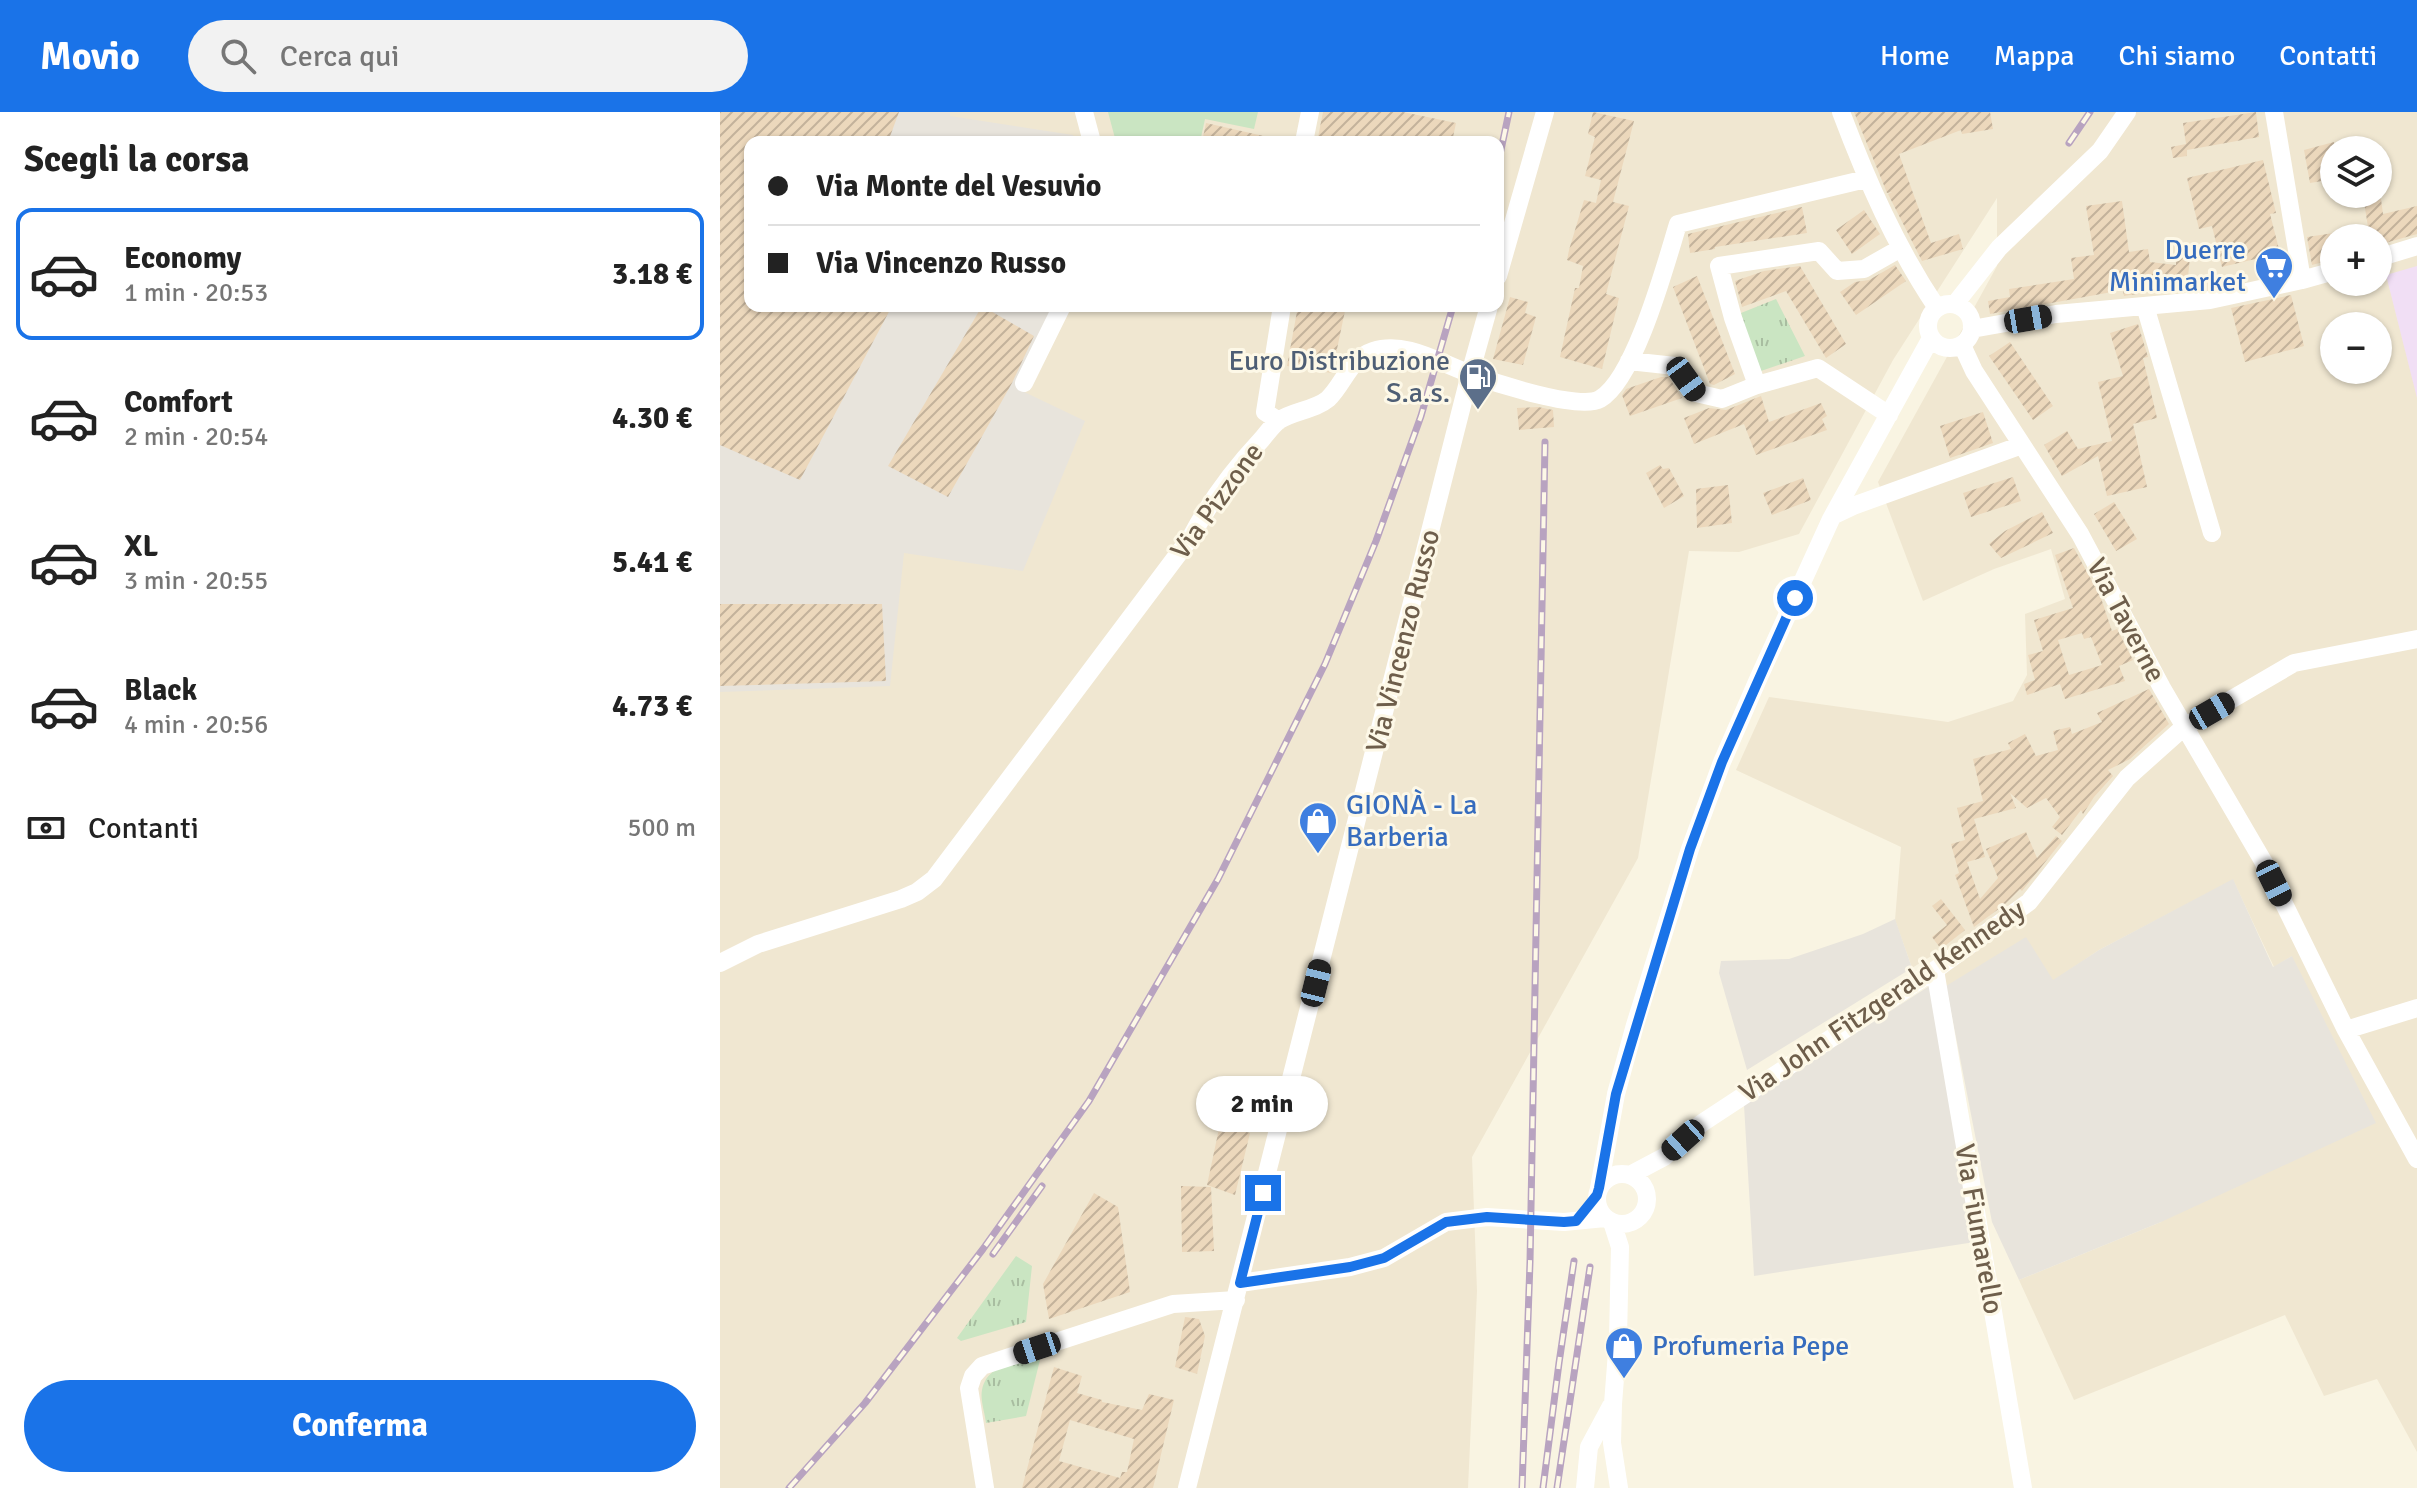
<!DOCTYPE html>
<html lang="it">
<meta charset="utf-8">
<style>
:root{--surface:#fff;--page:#f2f2f2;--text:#222;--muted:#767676;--line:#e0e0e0;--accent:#1a73e8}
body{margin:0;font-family:Signika,sans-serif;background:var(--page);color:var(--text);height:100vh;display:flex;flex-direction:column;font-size:30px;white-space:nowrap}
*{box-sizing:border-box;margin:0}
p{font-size:26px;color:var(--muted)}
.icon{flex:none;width:44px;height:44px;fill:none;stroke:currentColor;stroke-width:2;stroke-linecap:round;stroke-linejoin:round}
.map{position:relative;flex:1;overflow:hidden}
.drawer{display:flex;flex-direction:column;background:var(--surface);width:720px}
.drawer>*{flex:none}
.guide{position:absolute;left:24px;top:24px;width:760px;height:176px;border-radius:16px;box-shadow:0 2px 6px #0004;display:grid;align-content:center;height:176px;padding:0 24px;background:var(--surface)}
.tools{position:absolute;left:1600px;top:24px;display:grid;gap:16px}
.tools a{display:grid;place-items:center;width:72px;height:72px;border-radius:50%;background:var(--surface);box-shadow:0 2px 6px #0004;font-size:40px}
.end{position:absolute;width:36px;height:36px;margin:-18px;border:10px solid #1a73e8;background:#fff;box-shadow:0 0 0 4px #fff}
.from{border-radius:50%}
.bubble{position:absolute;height:56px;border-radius:28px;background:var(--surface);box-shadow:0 2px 6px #0004;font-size:26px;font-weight:700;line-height:56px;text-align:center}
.car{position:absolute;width:24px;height:48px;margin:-24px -12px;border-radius:10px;box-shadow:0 0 6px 2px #0007;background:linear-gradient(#222 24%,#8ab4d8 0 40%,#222 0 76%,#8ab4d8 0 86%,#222 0)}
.guide b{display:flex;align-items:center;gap:28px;height:76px;font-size:30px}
.guide b+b{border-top:2px solid var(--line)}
.guide i{width:20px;height:20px;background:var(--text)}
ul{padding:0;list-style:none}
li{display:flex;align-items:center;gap:24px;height:132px;margin:0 16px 12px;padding:0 8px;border:4px solid transparent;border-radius:16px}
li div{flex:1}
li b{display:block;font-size:30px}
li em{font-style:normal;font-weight:700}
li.active{border-color:var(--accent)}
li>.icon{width:72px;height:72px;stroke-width:1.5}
h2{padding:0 24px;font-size:36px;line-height:96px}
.pay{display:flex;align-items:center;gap:20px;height:88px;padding:0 24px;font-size:30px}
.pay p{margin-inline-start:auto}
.primary-button{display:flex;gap:16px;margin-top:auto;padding:16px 24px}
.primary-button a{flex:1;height:92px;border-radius:48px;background:var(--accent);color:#fff;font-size:32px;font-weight:700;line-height:92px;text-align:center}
header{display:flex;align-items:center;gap:48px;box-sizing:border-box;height:112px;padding:0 40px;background:var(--accent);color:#fff}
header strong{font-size:38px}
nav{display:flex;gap:44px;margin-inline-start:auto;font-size:28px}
.search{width:560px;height:72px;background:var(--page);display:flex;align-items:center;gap:20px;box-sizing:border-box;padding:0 28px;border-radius:44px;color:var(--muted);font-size:30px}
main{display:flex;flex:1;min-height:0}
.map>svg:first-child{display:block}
.residential{fill:#f0e7d1;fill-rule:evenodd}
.industrial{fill:#e8e4dc}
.education{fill:#f1dff5}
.grass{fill:#cae5c2}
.park{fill:url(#park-tufts)}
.building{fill:url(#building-hatch);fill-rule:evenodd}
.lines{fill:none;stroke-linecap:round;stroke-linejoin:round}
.minor{stroke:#fff;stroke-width:18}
.rail-casing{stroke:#b8a3c0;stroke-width:7}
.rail{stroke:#fdf8e7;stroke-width:4;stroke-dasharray:12;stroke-linecap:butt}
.route{stroke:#1a73e8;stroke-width:10}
.labels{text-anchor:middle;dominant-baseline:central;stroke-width:6;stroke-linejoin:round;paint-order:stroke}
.shop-label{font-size:28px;fill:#366cbe;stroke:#fdf8e7;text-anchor:start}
.service-label{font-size:28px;fill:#4e5e75;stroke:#fdf8e7;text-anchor:end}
.street-label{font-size:28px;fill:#6e5e4b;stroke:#fdf8e7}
</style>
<header>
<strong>Movio</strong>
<div class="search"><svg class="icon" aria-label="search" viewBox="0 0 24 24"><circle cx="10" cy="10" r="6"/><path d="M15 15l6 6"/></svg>Cerca qui</div>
<nav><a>Home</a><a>Mappa</a><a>Chi siamo</a><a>Contatti</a></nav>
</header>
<main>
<section class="drawer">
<h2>Scegli la corsa</h2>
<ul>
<li class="active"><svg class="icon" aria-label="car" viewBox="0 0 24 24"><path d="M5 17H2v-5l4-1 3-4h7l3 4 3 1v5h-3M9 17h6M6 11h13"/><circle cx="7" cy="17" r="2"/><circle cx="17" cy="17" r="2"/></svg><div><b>Economy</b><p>1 min · 20:53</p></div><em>3.18 €</em></li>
<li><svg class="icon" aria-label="car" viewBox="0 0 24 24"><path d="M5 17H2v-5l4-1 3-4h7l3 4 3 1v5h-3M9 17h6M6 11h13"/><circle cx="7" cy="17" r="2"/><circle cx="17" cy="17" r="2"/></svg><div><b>Comfort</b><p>2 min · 20:54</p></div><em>4.30 €</em></li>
<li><svg class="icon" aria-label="car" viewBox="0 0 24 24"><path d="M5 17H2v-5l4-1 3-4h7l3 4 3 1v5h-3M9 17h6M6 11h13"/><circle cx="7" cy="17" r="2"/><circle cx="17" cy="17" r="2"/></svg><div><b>XL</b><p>3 min · 20:55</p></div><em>5.41 €</em></li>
<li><svg class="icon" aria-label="car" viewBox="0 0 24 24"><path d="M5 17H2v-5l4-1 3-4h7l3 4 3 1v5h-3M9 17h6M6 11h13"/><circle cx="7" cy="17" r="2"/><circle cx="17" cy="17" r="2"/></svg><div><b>Black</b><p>4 min · 20:56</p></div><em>4.73 €</em></li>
</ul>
<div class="pay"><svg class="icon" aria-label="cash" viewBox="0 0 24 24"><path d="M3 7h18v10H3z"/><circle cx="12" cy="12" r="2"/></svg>Contanti<p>500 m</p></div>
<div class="primary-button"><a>Conferma</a></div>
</section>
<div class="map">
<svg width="1697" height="1376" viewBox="0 0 1697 1376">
<defs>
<pattern id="park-tufts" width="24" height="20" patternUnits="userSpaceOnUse" patternTransform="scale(2)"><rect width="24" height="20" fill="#cae5c2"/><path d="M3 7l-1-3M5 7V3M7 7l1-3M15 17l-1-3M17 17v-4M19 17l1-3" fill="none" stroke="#a8bda0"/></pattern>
<pattern id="building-hatch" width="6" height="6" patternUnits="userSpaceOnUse" patternTransform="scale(2)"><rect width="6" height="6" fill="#ecd8bc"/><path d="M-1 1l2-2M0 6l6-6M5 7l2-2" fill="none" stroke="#c3b29b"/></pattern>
</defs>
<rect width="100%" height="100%" fill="#f9f4e2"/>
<path class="residential" d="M 0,0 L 1697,0 L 1697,1340 L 1657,1267 L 1604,1284 L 1565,1203 L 1354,1288 L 1299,1168 L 1441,1110 L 1572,844 L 1554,855 L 1513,768 L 1379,838 L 1333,869 L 1226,874 L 1221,838 L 1192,856 L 1175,808 L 1181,735 L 1016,658 L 1049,585 L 1228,610 L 1293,589 L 1307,563 L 1305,502 L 1345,487 L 1331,437 L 1274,457 L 1203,489 L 1158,370 L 1277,154 L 1277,86 L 1173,248 L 1079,422 L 1019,440 L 969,439 L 918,746 L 752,1045 L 757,1179 L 748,1376 L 0,1376 ZM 30,30 L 778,30 L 778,194 L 30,194 ZM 1614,38 L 1658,38 L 1658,82 L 1614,82 ZM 1614,126 L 1658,126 L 1658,170 L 1614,170 ZM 1614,214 L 1658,214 L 1658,258 L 1614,258 Z"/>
<path class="industrial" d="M 0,0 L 230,0 L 230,4 L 353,23 L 355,30 L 30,30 L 30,194 L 335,194 L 298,277 L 365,309 L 303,459 L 184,441 L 170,574 L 0,580 Z
M 1513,767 L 1553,855 L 1572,844 L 1656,1011 L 1441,1110 L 1299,1168 L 1272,1110 L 1226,874 L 1306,825 L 1333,868 L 1379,838 Z
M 1175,807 L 1192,856 L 1027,958 L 999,861 L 1001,849 L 1069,847 L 1143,822 Z
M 1211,873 L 1255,1130 L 1034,1164 L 1024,993 Z"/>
<path class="education" d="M 1697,154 L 1697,286 L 1666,163 Z"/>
<path class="grass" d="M 388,0 L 538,0 L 534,17 L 485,7 L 480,30 L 396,30 Z"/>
<path class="park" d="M 1056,187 L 1085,244 L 1038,260 L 1021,201 Z
M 296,1144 L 312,1154 L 306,1210 L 241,1229 L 237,1226 Z
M 321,1244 L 306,1304 L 266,1311 C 265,1301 260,1288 262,1278 C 267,1251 299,1250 321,1244 Z"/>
<path class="building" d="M 0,0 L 179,0 L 168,30 L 30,30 L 30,194 L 172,194 L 80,368 L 0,333 Z
M 603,0 L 683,0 L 736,11 L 732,30 L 597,30 Z
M 873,0 L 914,9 L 893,90 L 909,94 L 886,182 L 899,186 L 882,257 L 840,245 L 855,176 L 859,176 L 863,154 L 847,148 L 849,138 L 864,88 L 876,91 L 881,68 L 865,64 L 875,25 L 868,22 Z
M 1134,0 L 1270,0 L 1273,17 L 1242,22 L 1241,18 L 1179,42 L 1211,131 L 1239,122 L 1243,137 L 1202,149 L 1168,82 L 1172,80 L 1167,81 L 1163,71 Z
M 1536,0 L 1539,25 L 1467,38 L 1467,44 L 1453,46 L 1451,35 L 1466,32 L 1463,11 Z
M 486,11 L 548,25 L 547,30 L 482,30 Z
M 1614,30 L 1614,67 L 1590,71 L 1584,38 Z
M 1543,48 L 1556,101 L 1550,102 L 1560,141 L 1502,155 L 1492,114 L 1479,117 L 1467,66 Z
M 1661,87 L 1663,102 L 1697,94 L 1697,122 L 1658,133 L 1658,126 L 1620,126 L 1620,120 L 1648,115 L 1644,90 Z
M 1402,89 L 1409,140 L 1428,137 L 1430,150 L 1456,153 L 1456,144 L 1470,145 L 1467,175 L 1462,175 L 1461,179 L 1434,176 L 1435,179 L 1404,184 L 1403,178 L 1270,202 L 1268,189 L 1290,185 L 1289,177 L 1354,167 L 1351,146 L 1374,143 L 1366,94 Z
M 1082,95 L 1087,121 L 995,135 L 995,137 L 970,141 L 968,122 Z
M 1144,98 L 1160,122 L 1132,142 L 1116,118 Z
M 1614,121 L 1614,147 L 1592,153 L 1587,125 Z
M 1175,153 L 1186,169 L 1136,203 L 1120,180 L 1135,170 L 1149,168 Z
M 1080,154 L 1126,232 L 1106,246 L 1066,179 L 1022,195 L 1015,169 L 1044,159 Z
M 977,164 L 1015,262 L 994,273 L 990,272 L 953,175 Z
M 1571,183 L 1584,234 L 1525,250 L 1511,196 Z
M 790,185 L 808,190 L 805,201 L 816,205 L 803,253 L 773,247 Z
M 262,194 L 314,224 L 292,271 L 228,385 L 168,354 Z
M 578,194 L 626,194 L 612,261 L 567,254 Z
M 1418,212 L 1428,245 L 1423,246 L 1437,306 L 1413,312 L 1427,375 L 1387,384 L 1378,344 L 1342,364 L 1324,333 L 1347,319 L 1358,337 L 1392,329 L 1378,270 L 1403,264 L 1390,221 Z
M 1290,230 L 1333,294 L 1313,308 L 1269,244 Z
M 941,265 L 949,265 L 962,286 L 910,304 L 902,283 L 906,277 Z
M 1041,284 L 1049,310 L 1101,291 L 1107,304 L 1102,307 L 1107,318 L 1036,343 L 1024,312 L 974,332 L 964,306 L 989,296 L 1006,298 Z
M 818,295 L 833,298 L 834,315 L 799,318 L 797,296 Z
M 1263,300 L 1273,331 L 1230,346 L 1220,314 Z
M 940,353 L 943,357 L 949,356 L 964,384 L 944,396 L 926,361 Z
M 1293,365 L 1301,389 L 1251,405 L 1243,381 Z
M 1083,366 L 1091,388 L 1052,403 L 1043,381 Z
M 1008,373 L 1012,411 L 977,416 L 976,377 Z
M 1394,390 L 1417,427 L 1396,439 L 1374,402 Z
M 1322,400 L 1333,421 L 1281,446 L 1269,432 L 1285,419 Z
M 1354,436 L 1381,486 L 1392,519 L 1397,517 L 1413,548 L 1399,554 L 1405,569 L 1345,587 L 1340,572 L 1307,583 L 1304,572 L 1315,568 L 1308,543 L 1323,539 L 1314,508 L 1353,496 L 1335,443 ZM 1362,521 L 1364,527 L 1371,525 L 1382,553 L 1349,563 L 1338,528 Z
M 0,492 L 162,492 L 166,569 L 0,574 Z
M 1429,577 L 1449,612 L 1410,647 L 1388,658 L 1393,664 L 1374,685 L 1363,702 L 1361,698 L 1342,723 L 1332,715 L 1340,705 L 1326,686 L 1307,696 L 1290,681 L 1296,696 L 1254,707 L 1265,745 L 1247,750 L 1260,787 L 1278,766 L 1266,737 L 1306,720 L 1317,746 L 1336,724 L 1342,729 L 1302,779 L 1300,777 L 1284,793 L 1254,815 L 1235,763 L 1239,761 L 1231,732 L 1245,728 L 1237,696 L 1263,689 L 1253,647 L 1291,637 L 1288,631 L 1305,622 L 1316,644 L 1338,638 L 1333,619 L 1350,615 L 1352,622 L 1382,610 L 1377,601 Z
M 1221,787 L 1245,818 L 1221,837 L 1212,825 L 1227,813 L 1212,794 Z
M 500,1012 L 530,1021 L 515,1083 L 487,1073 Z
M 461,1074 L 491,1075 L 494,1139 L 462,1140 Z
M 374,1081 L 398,1095 L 410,1180 L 329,1207 L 323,1172 Z
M 465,1205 L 479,1207 L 485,1224 L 477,1262 L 455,1255 Z
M 334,1255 L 362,1264 L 357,1281 L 382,1288 L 382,1290 L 422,1298 L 429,1282 L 454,1288 L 433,1376 L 302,1376 ZM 350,1308 L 414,1327 L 407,1360 L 402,1360 L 400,1366 L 339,1349 Z"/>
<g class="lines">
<path class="minor" d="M 364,0 L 372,30
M 1121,0 C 1147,69 1176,135 1217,196
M 1554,0 L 1582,168
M 584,30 L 590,0
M 1658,146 L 1697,134
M 778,164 L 825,0
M1208 214a22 22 0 1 1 44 0a22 22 0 1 1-44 0Z
M 1235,192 L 1279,136 L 1380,39 L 1407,0
M 1425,194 L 1492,421
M 1252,217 L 1336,202 L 1490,188 L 1582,168 L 1614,159
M 1242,233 L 1254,259 L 1360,422 L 1442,576 L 1543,749 L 1626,918 L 1697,1047
M 909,249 L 955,254 L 976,281 L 1002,287 L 1037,273
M 304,271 L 342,194
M 1169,303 L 1098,256 L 1037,273 L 1013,206 L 999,154 L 1099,139 L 1117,159 L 1144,157 L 1181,136
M 559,309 L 545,300 L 562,194
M 1114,403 L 1133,394 L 1302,333
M 0,851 L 38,832 L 181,787 L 197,780 L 214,767 L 471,425 C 490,389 514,357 542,327 C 547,321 552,314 558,309 C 572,299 595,298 608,287 C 624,272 629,247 653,239 C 686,228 721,252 751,262 C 775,271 860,299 880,287 C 915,267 946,151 958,112 L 1146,67
M 1215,858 L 1303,1376
M 1626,918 L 1697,896
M877 1087a25 25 0 1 1 50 0a25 25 0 1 1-50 0Z
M 910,1063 L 944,1045 L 982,1011 L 1215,858 L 1309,790 L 1407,666 L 1464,615 L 1574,551 L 1697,527
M 879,1076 L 896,982 L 915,913 L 970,737 L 1002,650 L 1039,565 L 1111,407 L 1211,226
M 892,1110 L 900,1135 L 898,1227 L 893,1292 L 892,1331 L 899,1376
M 520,1171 L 630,1155 L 664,1146 L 726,1110 L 767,1105 L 844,1110 L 885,1106
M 265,1376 L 249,1276 L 253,1264 L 262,1254 L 453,1192 L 516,1188
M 467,1376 L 750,262 L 769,194
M 865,1376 L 869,1335 L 891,1294"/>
<g class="rail-casing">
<path id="rail" d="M 1349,31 L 1370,0
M 778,52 L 789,0
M 273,1142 L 322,1074
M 69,1376 L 145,1291 L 263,1137 L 369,989 L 498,767 L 605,552 L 656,429 L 701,304 L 733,194
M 802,1376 L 810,1150 L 825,330
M 823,1376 L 839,1251 L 854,1149
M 837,1376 L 870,1155"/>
</g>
<use href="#rail" class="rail"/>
</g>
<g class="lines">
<path class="route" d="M 543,1081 L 520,1171 L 630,1155 L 664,1146 L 726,1110 L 767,1105 L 844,1110 L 856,1109 L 877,1083 L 879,1076 L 896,982 L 970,737 L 1002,650 L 1075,486"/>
</g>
<defs>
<g id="supermarket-pin" transform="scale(2)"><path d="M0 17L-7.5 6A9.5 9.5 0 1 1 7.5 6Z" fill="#3f7fe0" stroke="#fdf8e7"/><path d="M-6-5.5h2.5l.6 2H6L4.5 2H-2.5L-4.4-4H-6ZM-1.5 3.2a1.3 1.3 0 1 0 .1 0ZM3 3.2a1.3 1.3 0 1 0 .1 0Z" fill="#fff"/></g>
<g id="fuel-pin" transform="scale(2)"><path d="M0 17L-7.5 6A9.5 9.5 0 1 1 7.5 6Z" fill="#5c6f8a" stroke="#fdf8e7"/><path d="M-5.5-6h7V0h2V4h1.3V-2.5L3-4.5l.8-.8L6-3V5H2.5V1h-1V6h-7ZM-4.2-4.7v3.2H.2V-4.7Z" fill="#fff"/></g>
<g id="shop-pin" transform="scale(2)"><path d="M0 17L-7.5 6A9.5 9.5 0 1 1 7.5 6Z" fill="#3f7fe0" stroke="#fdf8e7"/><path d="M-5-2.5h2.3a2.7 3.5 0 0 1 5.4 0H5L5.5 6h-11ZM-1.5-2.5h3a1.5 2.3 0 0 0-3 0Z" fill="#fff"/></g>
</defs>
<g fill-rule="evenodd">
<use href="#supermarket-pin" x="1554" y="154"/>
<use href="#fuel-pin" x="758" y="265"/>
<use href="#shop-pin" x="598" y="709"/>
<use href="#shop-pin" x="904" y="1234"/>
</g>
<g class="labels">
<g class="shop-label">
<text x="1526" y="138" text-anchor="end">Duerre<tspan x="1526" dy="32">Minimarket</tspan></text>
<text x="626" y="693">GIONÀ - La<tspan x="626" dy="32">Barberia</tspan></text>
<text x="932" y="1234">Profumeria Pepe</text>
</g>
<g class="service-label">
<text x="730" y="249">Euro Distribuzione<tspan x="730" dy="32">S.a.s.</tspan></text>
</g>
<g class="street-label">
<text transform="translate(497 389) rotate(-54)">Via Pizzone</text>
<text transform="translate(1406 508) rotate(62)">Via Taverne</text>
<text transform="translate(683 529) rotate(-76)">Via Vincenzo Russo</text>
<text transform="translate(1162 889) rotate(-34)">Via John Fitzgerald Kennedy</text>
<text transform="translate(1259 1117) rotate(80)">Via Fiumarello</text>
</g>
</g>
</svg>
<div class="tools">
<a><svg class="icon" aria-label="layers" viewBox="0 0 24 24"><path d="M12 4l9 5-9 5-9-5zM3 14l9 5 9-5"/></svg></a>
<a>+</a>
<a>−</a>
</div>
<i class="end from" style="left:1075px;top:486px"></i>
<i class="end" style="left:543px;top:1081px"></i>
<div class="bubble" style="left:476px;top:964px;width:132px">2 min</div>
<i class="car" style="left:1308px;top:207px;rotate:80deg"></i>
<i class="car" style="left:966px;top:267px;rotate:144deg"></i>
<i class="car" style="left:1492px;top:599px;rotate:60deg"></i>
<i class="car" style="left:1554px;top:771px;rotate:154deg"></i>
<i class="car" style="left:596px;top:871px;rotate:14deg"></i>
<i class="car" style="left:963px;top:1028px;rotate:228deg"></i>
<i class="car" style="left:317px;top:1236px;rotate:252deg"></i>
<div class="guide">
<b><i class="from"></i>Via Monte del Vesuvio</b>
<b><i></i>Via Vincenzo Russo</b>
</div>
</div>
</main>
